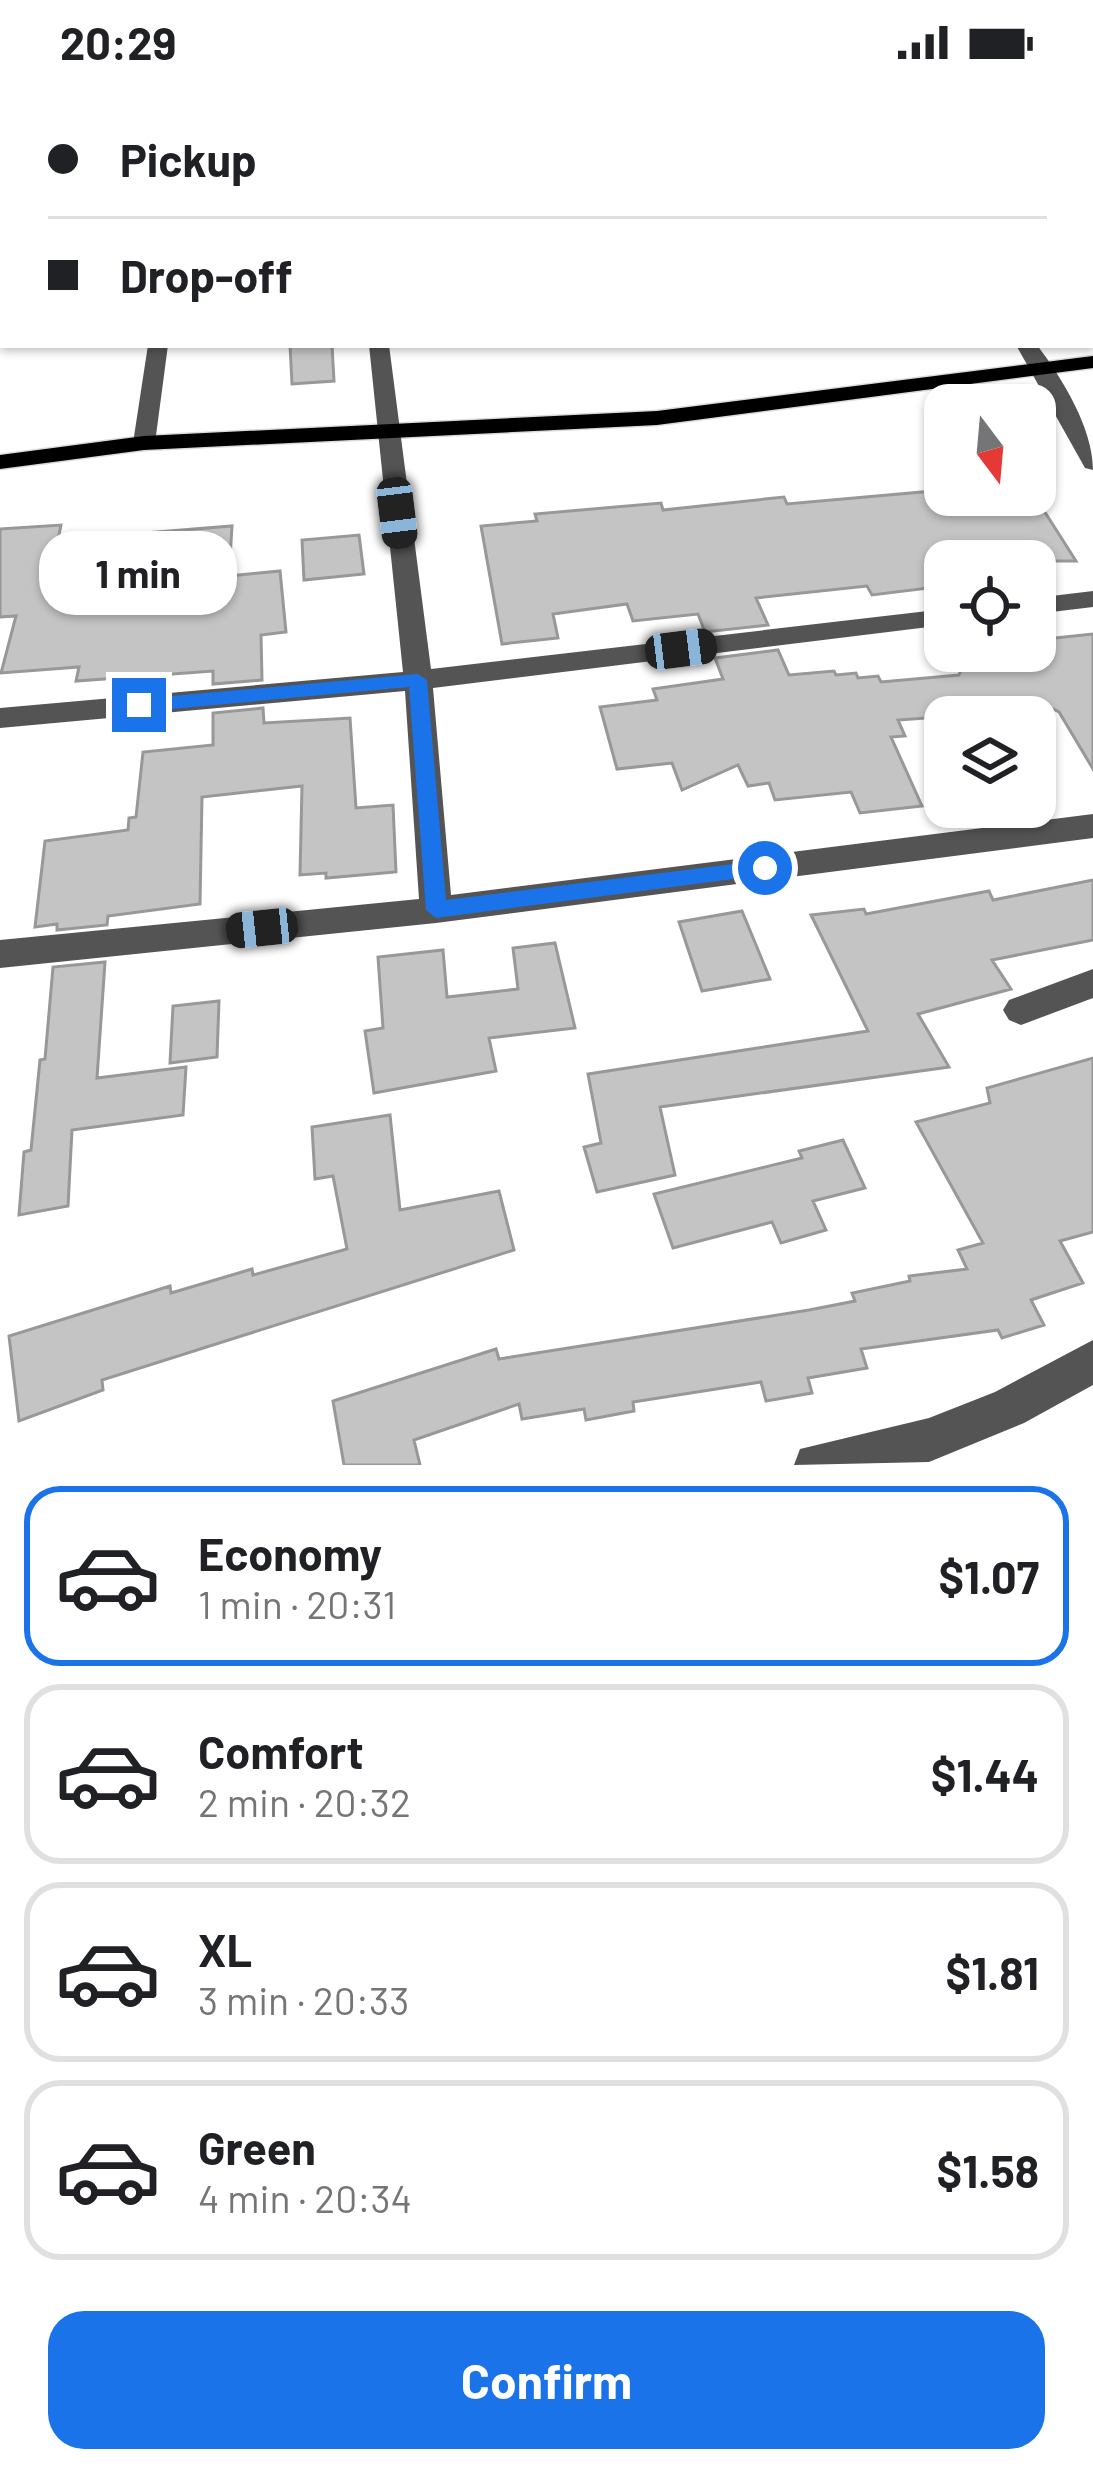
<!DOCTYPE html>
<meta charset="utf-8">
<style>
:root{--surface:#fff;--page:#f6f6f6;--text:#202124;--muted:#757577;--line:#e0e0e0;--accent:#1a73e8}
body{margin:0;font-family:Barlow,sans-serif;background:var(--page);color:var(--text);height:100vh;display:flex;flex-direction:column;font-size:45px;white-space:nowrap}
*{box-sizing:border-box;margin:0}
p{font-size:39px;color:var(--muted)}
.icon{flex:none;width:66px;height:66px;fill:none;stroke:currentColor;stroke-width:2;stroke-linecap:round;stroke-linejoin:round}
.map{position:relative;height:1381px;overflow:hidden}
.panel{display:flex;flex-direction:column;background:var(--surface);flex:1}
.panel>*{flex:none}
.guide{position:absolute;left:0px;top:0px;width:1095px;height:264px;box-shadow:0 3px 9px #0004;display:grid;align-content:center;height:264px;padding:0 48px;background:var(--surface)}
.needle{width:78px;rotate:164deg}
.fabs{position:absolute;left:924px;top:300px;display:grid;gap:24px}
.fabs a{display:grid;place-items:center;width:132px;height:132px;border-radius:24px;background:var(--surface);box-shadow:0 3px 9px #0004;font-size:60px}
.end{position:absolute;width:54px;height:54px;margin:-27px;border:15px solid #1a73e8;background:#fff;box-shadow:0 0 0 6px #fff}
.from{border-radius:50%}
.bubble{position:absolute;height:84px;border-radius:36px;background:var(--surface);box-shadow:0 3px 9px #0004;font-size:39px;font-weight:700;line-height:84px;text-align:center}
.car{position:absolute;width:36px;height:72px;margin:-36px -18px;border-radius:15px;box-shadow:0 0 9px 3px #0007;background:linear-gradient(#222 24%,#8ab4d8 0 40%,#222 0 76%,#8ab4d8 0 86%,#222 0)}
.guide b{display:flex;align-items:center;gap:42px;height:114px;font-size:45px}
.guide b+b{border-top:3px solid var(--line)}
.guide i{width:30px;height:30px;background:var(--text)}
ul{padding:21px 0 0;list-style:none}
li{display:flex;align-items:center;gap:36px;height:180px;margin:0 24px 18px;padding:0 24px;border:6px solid var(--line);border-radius:36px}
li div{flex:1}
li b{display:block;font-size:45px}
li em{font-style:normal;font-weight:700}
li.current{border-color:var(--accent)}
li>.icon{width:108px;height:108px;stroke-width:1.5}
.button{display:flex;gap:24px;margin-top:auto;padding:24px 48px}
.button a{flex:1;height:138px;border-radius:36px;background:var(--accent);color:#fff;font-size:48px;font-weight:700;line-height:138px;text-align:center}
.status{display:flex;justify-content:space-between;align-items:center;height:84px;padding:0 60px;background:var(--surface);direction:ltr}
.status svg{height:33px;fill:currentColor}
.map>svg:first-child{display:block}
.building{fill:#c4c4c4;stroke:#989898;stroke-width:3}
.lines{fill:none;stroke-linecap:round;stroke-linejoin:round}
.major-casing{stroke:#dbdbdb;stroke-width:3}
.minor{fill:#545454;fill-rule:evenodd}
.major{fill:#000;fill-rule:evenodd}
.route{fill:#1a73e8}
</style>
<div class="status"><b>20:29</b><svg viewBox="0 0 49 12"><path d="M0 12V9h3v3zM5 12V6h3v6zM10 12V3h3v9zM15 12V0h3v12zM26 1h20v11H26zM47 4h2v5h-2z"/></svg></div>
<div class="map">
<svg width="1093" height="1381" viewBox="0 0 1093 1381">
<rect width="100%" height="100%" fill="#fff"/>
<path class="building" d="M 290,261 L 332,261 L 334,297 L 292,300 Z
M 945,406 L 945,411 L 1034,411 L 1076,477 L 945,477 L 945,502 L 872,511 L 867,502 L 756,514 L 768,541 L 705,548 L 698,530 L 633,537 L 627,520 L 553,530 L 558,554 L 502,560 L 481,442 L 537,437 L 535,430 L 661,419 L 663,426 L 784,413 L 787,420 Z
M 61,441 L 58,456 L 232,442 L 229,492 L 280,487 L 286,548 L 261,551 L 262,596 L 213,600 L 213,587 L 76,597 L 79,583 L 1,589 L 16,532 L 0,533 L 0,445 Z
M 359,451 L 364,490 L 304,496 L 302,456 Z
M 1093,550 L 1093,685 L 1059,628 L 1053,625 L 898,636 L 905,652 L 891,653 L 922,722 L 860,729 L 851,708 L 775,716 L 769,699 L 748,702 L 738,681 L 682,706 L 672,679 L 617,685 L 600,623 L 657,616 L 653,605 L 723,595 L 715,574 L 778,566 L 789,591 L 834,587 L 836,591 L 856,589 L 858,594 L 878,592 L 881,598 L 959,591 L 968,567 L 1035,567 L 1035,556 Z
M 263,624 L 264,639 L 350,634 L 356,724 L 393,721 L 396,788 L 326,794 L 326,789 L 300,791 L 302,702 L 202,713 L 200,820 L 108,832 L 107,841 L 57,846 L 57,840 L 35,843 L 45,757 L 128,746 L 129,734 L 136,733 L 143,668 L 213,661 L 213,629 Z
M 1093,796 L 1093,856 L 992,876 L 1011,905 L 918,930 L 949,983 L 660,1023 L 675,1091 L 597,1108 L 584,1063 L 601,1059 L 588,990 L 868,947 L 811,831 L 864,825 L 866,830 L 989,807 L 993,816 Z
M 742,827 L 770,895 L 702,907 L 679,838 Z
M 555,859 L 575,944 L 489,954 L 496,987 L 374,1009 L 365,947 L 383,944 L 378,873 L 443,866 L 447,913 L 518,905 L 513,864 Z
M 105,878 L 97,994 L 186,983 L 183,1031 L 72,1046 L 68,1122 L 19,1131 L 24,1068 L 31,1066 L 40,976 L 45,975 L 53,883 Z
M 219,917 L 217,973 L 170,979 L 173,922 Z
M 1093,974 L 1093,1148 L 1060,1157 L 1083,1199 L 1031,1216 L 1044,1241 L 1002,1254 L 998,1246 L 861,1265 L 867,1284 L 808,1294 L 812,1309 L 766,1317 L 761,1298 L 633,1318 L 634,1327 L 586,1336 L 584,1325 L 522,1335 L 519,1320 L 414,1356 L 420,1381 L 344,1381 L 333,1317 L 496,1265 L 499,1275 L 809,1226 L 855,1217 L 852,1209 L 910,1197 L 909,1192 L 967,1185 L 958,1166 L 983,1159 L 916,1038 L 990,1019 L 987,1004 Z
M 390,1031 L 400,1126 L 499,1107 L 514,1166 L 102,1296 L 103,1306 L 19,1337 L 9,1252 L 170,1202 L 171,1209 L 252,1185 L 253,1191 L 347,1165 L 333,1092 L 315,1095 L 312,1043 Z
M 843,1056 L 865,1104 L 813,1117 L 826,1146 L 781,1159 L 772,1138 L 673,1164 L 654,1110 L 802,1074 L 799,1067 Z"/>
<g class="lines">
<g class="major-casing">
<path id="major" d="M 1093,272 L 1093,284 L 657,341 L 144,366 L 0,385 L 0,371 L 144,352 L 657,327 Z"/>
</g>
<path class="minor" d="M 44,0 L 60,0 L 43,3 Z
M 347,0 L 363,0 L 363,3 L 347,3 Z
M 601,0 L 673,0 L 599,3 Z
M 793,0 L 809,0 L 811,3 L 795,3 Z
M 0,33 L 3,33 L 3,43 L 0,43 Z
M 1092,36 L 1093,36 L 1093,46 L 1092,46 Z
M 3,86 L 3,100 L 0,101 L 0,87 Z
M 1092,113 L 1093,113 L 1093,123 L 1092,123 Z
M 0,224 L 3,224 L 3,236 L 0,236 Z
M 148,261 L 168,261 L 155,359 L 144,366 L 133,359 Z
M 369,261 L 389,261 L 431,585 L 945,525 L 945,541 L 433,604 L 451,811 L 1093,730 L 1093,754 L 436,839 L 0,884 L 0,856 L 419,815 L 405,607 L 0,644 L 0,624 L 403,588 Z
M 1016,261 L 1037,261 C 1062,294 1093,344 1093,386 L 1085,384 Z
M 1093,507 L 1093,523 L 1035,530 L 1035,514 Z
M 1093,885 L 1093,914 L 1021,941 L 1009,936 L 1003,926 L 1009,916 Z
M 1093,1256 L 1093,1301 L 1024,1339 L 929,1378 L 794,1381 L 800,1365 L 929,1334 L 995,1308 Z"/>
<use href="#major" class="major"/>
</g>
<path class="route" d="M 418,590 L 427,596 L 446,816 L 765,776 L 772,779 L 772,790 L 436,834 L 426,826 L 409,603 L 139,628 L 130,621 L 139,615 Z"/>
</svg>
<div class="fabs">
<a><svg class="needle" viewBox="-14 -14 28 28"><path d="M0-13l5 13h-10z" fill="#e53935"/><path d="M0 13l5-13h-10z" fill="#757577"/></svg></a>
<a><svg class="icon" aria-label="locate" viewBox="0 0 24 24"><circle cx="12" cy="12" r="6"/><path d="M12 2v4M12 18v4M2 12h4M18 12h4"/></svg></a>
<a><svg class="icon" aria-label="layers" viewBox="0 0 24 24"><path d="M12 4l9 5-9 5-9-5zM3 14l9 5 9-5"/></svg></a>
</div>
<i class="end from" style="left:765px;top:784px"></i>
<i class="end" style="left:139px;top:621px"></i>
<div class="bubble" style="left:39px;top:447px;width:198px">1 min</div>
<i class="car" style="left:397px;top:429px;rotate:173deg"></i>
<i class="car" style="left:681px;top:565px;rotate:83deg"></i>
<i class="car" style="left:262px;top:844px;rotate:264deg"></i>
<div class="guide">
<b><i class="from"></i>Pickup</b>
<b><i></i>Drop-off</b>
</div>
</div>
<section class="panel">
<ul>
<li class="current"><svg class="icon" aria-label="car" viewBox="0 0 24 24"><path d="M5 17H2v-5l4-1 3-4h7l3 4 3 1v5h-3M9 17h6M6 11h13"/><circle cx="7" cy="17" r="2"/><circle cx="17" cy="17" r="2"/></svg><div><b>Economy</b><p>1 min · 20:31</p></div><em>$1.07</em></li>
<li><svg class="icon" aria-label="car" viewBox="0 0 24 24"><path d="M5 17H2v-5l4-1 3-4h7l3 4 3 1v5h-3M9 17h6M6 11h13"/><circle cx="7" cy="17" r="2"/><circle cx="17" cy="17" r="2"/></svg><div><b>Comfort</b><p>2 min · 20:32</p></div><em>$1.44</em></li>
<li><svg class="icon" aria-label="car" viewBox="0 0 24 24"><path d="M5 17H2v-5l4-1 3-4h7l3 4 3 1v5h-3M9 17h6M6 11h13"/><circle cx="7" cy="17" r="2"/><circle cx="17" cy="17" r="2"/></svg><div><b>XL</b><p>3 min · 20:33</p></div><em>$1.81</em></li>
<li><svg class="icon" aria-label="car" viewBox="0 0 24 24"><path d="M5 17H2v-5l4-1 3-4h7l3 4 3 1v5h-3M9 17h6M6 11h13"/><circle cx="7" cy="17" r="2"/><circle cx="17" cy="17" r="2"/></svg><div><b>Green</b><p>4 min · 20:34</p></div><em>$1.58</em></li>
</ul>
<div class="button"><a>Confirm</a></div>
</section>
